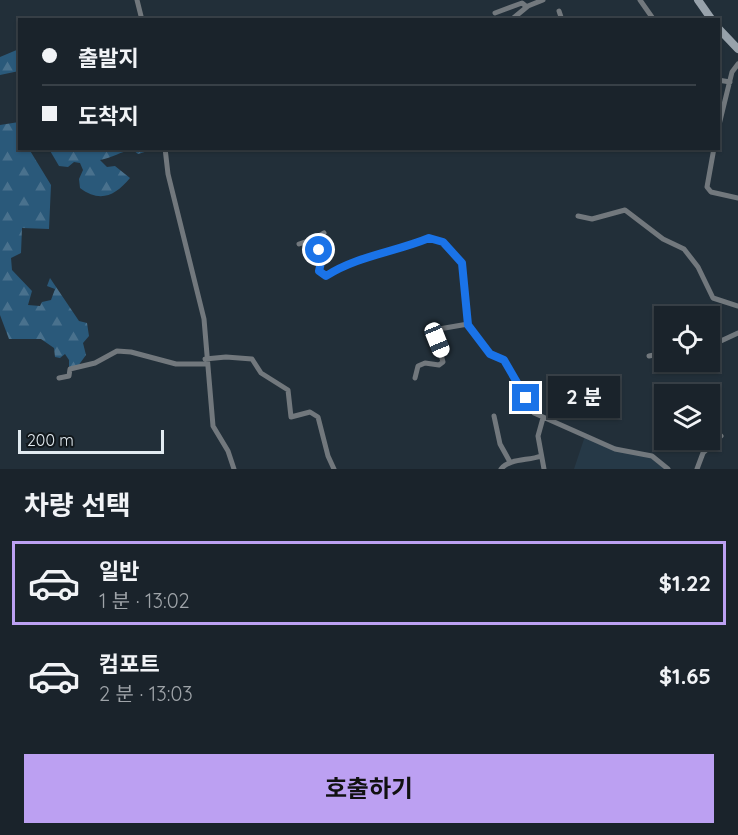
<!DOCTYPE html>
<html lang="ko">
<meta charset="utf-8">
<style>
:root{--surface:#1a232b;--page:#232b33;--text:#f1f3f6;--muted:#9fa4a9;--line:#384047;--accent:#bca0f2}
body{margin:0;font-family:Quicksand,"Noto Sans KR",sans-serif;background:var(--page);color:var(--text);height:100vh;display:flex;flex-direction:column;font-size:22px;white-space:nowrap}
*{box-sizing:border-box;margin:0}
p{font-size:20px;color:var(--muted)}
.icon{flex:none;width:33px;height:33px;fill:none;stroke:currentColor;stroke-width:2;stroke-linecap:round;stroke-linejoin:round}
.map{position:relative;height:469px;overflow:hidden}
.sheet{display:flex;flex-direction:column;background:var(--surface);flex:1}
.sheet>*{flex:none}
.guide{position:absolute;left:18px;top:18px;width:702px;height:132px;border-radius:0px;box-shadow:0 2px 4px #0004,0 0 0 2px var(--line);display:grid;align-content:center;height:132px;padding:0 24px;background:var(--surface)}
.tools{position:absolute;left:654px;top:306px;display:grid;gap:12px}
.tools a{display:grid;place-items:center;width:66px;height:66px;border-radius:0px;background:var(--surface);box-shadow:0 2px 4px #0004,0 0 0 2px var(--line);font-size:30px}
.scale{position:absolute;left:18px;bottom:15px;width:146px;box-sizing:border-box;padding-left:6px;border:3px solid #e1eaf0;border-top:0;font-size:16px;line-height:21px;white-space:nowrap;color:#e1eaf0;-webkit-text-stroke:4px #11171b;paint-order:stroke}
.end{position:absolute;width:27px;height:27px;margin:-14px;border:8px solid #1a73e8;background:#fff;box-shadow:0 0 0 3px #fff}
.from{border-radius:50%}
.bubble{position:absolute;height:42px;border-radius:0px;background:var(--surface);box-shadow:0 2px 4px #0004,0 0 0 2px var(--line);font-size:20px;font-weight:700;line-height:42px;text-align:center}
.car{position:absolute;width:18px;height:36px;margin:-18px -9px;border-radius:8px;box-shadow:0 0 4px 2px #0007;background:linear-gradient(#fff 24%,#345 0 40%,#fff 0 76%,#345 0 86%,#fff 0)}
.guide b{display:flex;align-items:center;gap:21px;height:57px;font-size:22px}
.guide b+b{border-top:2px solid var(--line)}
.guide i{width:15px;height:15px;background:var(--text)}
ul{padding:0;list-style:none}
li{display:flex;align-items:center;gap:18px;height:84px;margin:0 12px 9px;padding:0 12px;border:3px solid transparent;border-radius:0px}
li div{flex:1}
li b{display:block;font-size:22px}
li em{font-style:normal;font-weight:700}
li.active{border-color:var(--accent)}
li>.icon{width:54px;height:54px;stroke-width:1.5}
h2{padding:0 24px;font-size:27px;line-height:72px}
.button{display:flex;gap:12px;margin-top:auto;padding:12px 24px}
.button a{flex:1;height:69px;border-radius:0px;background:var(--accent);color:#111;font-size:24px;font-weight:700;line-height:69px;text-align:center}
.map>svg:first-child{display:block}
.built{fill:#263947}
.forest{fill:url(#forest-firs)}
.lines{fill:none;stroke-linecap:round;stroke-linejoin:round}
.minor{stroke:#72787d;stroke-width:5}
.secondary{stroke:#98a2ab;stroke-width:8}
.route{stroke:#1a73e8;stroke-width:8}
</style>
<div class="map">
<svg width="738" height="469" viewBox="0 0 738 469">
<defs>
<pattern id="forest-firs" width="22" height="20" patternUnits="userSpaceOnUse" patternTransform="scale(1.5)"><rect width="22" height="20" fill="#2a597a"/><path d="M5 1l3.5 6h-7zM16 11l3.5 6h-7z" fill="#49718d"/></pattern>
</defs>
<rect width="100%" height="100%" fill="#222f39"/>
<path class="built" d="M 585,436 L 651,458 L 665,469 L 574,469 Z"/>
<path class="forest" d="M 19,49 L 19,71 L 0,75 L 0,57 Z
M 19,122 L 20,148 L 29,149 L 51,185 L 49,229 L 22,228 L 21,253 L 11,258 L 12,270 L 32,291 L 28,305 L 40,306 L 42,302 L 51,300 L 55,289 L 47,286 L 50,278 L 79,321 L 87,323 L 89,336 L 83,343 L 86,355 L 78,366 L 69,369 L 69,360 L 65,354 L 60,358 L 55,357 L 54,348 L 41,339 L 9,339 L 0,315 L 0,125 Z
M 93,149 L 148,148 L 148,151 L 138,154 L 133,150 C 121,151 112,158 100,160 L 107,167 L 115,166 L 130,178 C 115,196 100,203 80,188 L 79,179 L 83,170 L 80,163 L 74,162 L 68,167 L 59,166 L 49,149 Z"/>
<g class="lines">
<path class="minor" d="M 137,0 L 142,20
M 640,0 L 654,20
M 559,11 L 562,20
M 495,13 L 522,3 L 527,7
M 511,20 L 528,6 L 543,0
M 718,80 L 730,82
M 718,129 L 732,72 L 738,64
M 165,148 L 168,174 L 204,319 L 213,426 L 228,451 L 234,469
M 714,148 L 707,187 L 711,192 L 738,198
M 578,216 L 592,219 L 625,210 L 663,239 L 684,249 L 698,267 L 713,298 L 738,306
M 314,239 L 324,233
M 299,244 L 314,239 L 322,258 L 319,271 L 325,276 C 357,256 395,252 429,238 L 443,242 L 462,263 L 468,325 L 490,354 L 504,360 L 534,413 L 615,449 L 652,456 L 668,469
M 710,346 L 738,333
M 649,356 L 664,353
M 205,359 L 226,357 L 252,359 L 261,373 L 288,390 L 291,417 L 310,412 L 318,417 L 328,456 L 334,469
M 59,378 L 69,376 L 70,369 L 95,363 L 117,351 L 131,352 L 176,364 L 206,364
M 415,378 L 418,366 L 425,363 L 439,365 L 443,362 L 437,340 L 439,329 L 468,324
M 494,416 L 500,444 L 510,462
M 543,418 L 538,436 L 544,469
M 501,469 C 510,458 528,461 541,456
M 697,469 L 703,453 L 721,436"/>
<path class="secondary" d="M 698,0 L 712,20
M 718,28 L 738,49"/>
</g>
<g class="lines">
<path class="route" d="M 319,250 L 322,258 L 319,271 L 326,276 C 357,256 395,252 429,238 L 443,242 L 462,263 L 468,325 L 490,354 L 504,360 L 526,398"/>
</g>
</svg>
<div class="tools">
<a><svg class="icon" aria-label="locate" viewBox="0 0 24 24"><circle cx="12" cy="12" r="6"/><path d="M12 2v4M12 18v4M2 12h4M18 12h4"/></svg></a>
<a><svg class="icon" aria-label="layers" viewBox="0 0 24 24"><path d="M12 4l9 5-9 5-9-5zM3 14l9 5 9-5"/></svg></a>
</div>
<div class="scale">200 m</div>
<i class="end from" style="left:319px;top:250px"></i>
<i class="end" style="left:526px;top:398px"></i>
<div class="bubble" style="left:548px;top:376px;width:72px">2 분</div>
<i class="car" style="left:437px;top:340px;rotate:158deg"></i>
<div class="guide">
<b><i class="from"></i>출발지</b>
<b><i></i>도착지</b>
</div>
</div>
<section class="sheet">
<h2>차량 선택</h2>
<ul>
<li class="active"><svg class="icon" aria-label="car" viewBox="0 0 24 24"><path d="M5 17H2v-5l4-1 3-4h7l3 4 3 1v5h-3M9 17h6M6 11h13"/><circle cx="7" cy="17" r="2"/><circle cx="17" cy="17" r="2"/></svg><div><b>일반</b><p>1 분 · 13:02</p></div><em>$1.22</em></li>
<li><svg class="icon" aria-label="car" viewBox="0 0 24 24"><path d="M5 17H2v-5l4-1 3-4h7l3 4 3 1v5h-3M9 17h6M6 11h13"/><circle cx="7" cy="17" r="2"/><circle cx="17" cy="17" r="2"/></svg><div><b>컴포트</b><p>2 분 · 13:03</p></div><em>$1.65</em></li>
</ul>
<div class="button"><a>호출하기</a></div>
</section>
